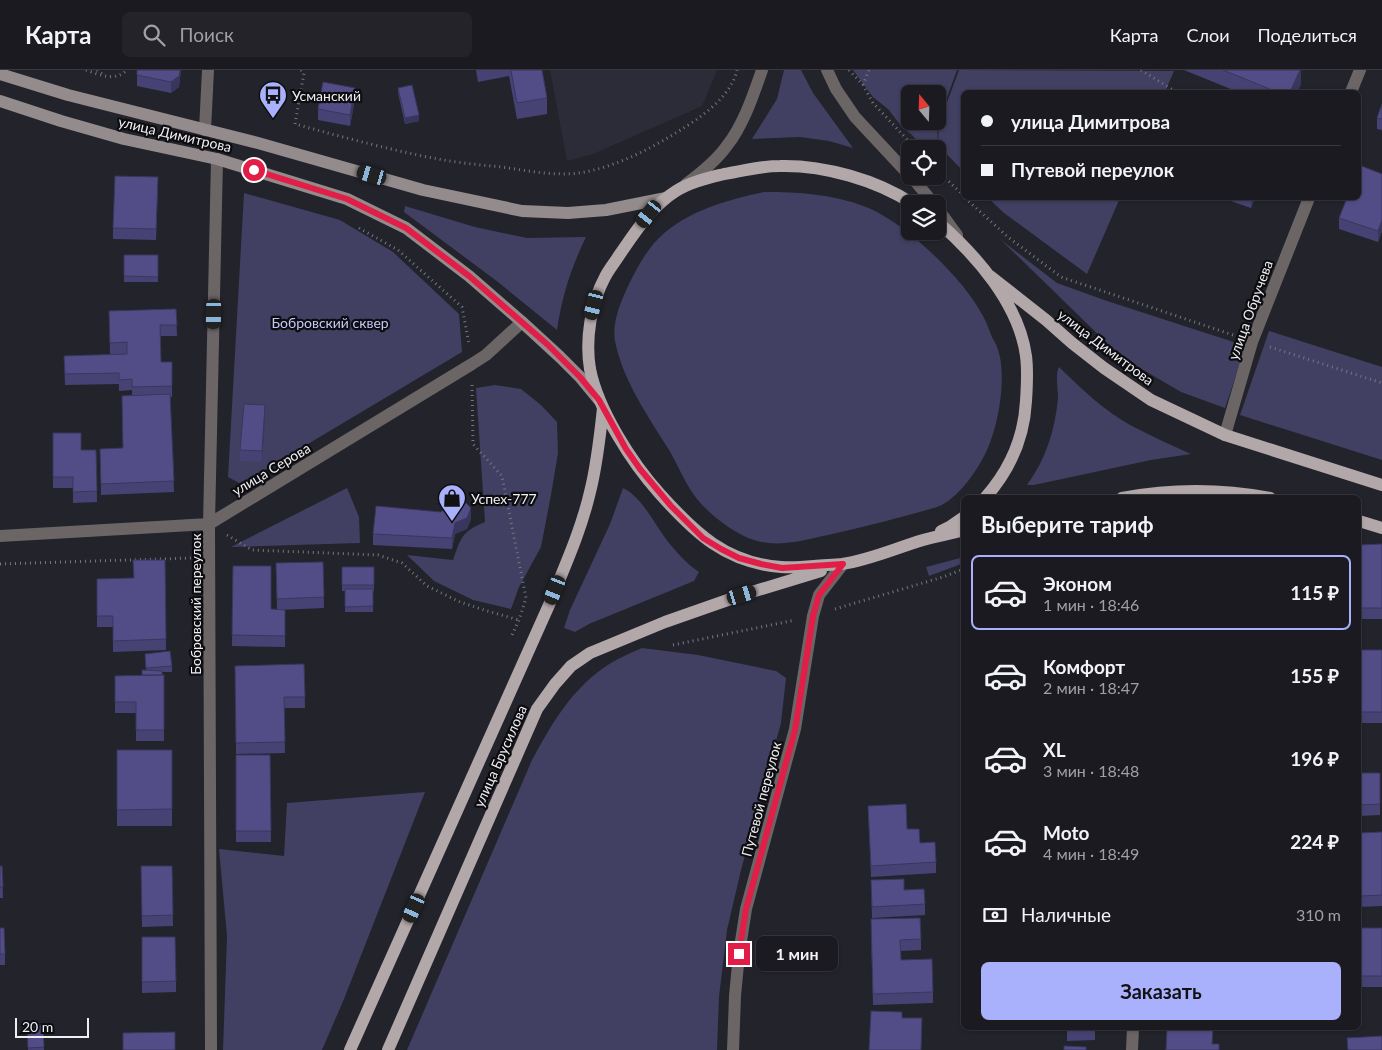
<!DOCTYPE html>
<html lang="ru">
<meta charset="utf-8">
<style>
:root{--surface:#1a1a20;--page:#232329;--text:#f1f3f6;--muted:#9fa1a5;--line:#38383e;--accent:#a9b0fc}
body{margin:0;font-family:Lato,sans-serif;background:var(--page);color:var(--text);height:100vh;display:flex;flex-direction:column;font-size:19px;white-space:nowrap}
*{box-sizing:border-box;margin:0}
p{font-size:16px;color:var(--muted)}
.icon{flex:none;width:28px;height:28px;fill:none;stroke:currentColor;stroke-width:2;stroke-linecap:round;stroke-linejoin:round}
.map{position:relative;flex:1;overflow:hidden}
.sheet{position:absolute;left:961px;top:425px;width:400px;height:535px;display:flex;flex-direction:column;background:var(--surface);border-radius:8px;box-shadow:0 1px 4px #0004,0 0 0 1px var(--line)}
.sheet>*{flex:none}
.guide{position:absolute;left:961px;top:20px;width:400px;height:110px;border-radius:8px;box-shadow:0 1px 4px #0004,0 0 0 1px var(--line);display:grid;align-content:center;height:110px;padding:0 20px;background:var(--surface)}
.needle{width:32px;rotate:341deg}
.controls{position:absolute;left:901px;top:15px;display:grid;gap:10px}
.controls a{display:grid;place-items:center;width:45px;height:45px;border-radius:8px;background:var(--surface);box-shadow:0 1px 4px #0004,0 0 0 1px var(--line);font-size:25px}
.scale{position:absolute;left:15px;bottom:12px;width:74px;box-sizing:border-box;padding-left:5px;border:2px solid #eeeef4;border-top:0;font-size:14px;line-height:18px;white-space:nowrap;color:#eeeef4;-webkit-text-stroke:4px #0d0d10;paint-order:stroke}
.end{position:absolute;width:22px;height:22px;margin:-11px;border:6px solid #e11d48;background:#fff;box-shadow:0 0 0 2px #fff}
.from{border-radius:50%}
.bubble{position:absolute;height:35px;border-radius:8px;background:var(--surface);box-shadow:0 1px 4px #0004,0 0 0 1px var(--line);font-size:16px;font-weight:700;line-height:35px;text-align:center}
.car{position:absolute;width:15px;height:30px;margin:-15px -8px;border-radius:6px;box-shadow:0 0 4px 1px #0007;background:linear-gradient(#222 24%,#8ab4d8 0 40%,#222 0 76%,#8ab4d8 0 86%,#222 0)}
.guide b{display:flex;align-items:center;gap:18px;height:48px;font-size:19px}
.guide b+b{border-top:1px solid var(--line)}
.guide i{width:12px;height:12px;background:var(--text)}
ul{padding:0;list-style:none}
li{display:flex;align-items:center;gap:15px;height:75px;margin:0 10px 8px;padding:0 10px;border:2px solid transparent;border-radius:8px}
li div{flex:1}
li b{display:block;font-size:19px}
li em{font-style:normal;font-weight:700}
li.current{border-color:var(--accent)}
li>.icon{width:45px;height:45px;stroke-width:1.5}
h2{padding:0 20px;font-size:22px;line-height:60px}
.pay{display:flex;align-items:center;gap:12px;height:55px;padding:0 20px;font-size:19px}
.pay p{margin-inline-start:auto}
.button{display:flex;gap:10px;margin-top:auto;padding:10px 20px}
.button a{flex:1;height:58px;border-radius:8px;background:var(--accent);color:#111;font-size:20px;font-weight:700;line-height:58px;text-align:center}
header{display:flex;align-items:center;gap:30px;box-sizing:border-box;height:70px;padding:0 25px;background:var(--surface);border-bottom:1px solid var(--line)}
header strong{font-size:24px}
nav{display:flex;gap:28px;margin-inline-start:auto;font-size:18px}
.search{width:350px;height:45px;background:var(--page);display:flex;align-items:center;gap:12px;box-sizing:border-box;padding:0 18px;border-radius:8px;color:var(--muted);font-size:19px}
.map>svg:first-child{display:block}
.built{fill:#2c2c39}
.green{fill:#413f62;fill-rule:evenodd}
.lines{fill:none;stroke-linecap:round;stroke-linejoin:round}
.path{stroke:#77777e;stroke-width:3;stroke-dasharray:1 4;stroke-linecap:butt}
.minor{stroke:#6b6566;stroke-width:12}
.tertiary{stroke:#6b6566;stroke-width:12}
.secondary{stroke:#938b8c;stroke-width:12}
.primary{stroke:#b2a7a9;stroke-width:12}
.wall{fill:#474274}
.shaded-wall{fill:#39365e}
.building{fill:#524d87;stroke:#39365e}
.route{stroke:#e11d48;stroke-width:6}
.labels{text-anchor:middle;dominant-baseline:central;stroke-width:4.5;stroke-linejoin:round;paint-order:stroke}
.poi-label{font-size:14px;fill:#eeeef4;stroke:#0d0d10;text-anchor:start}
.street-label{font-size:14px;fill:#eeeef4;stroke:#0d0d10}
.park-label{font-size:14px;fill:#c7c6fa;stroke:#0d0d10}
</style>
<header>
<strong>Карта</strong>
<div class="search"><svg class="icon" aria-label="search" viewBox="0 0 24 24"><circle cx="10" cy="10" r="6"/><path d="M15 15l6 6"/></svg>Поиск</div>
<nav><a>Карта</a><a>Слои</a><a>Поделиться</a></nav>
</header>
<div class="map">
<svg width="1382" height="980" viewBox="0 0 1382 980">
<rect width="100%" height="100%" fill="#23232b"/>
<path class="built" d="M 550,0 L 717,0 L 702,36 L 593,84 L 567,91 Z"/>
<path class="green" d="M 784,0 L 801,0 L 813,23 L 853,78 L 829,71 L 800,67 L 752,69 L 777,29 Z
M 853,0 L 957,0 L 937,55 L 938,74 L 939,54 L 959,0 L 1174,1 L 1165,22 L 964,22 L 964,102 L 938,75 L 938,94 L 938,79 L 924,79 L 912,65 L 902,57 L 888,39 L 873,27 ZM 910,24 L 938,24 L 938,51 L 910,51 Z
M 764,122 C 799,122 833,124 866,137 C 905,152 964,209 983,246 C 987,253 989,260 992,267 C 995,272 998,278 999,283 C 1007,312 997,365 982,390 C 973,406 954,433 934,438 C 899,448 864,457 828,465 C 804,470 778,478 754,470 C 734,464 706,442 694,425 C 684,411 678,395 669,380 C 648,346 623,311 615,271 C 612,252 620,234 628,216 C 634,204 640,192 648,181 C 674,144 723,131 764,122 Z
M 244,123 L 340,150 L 393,182 L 459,244 L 462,282 L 241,414 L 228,407 Z
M 988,128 L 1120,128 L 1087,204 L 1004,143 Z
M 405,136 L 475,157 L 527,168 L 586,167 C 571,198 562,226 557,260 L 498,212 L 404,142 Z
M 1000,169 L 1057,213 L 1107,231 L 1246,276 L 1225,338 L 1181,322 L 1140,298 L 1110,276 Z
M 1269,261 L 1382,297 L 1382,390 L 1240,345 Z
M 1059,297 C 1082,319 1104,341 1132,356 C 1151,366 1171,375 1191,384 L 1151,390 L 1034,415 L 1027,415 C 1046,389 1055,360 1058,328 C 1058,319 1055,304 1059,297 Z
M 495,315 L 521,319 L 541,335 L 557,352 L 558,383 L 551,425 L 541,477 L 519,517 L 511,539 L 473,530 L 434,511 L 407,485 L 453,490 C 461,468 461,462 485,452 L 476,318 Z
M 347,418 L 359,447 L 360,473 L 231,477 Z
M 623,418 C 641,426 654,453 666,469 C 675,481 687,494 699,502 L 694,511 L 589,554 L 575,562 L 564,558 L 570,540 L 610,454 Z
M 964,487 L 964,493 L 929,506 L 926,497 Z
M 642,578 L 698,585 L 776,601 L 786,608 L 781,653 L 741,800 L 727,860 L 719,927 L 717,980 L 407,980 L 532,690 C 551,655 569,623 602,599 C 614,590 628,584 642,578 Z
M 425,722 L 344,929 L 322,980 L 223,980 L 227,866 L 219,779 L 284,786 L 287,733 Z"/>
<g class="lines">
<path class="path" d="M 86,0 C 100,5 115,12 127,0
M 97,0 L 104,5
M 301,0 L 304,3 L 295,54 C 342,67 390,80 438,89 C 459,93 481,95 502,97 C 529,101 558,107 585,102 C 620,95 652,78 682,59 C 702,47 732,25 737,0
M 849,0 L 863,15 L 873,33 L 916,79
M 1141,0 L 1176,22
M 863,15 L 869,0
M 938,101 L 964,126
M 965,128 L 1009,168 L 1061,207 L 1236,266
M 359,158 L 398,180 L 462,237 L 469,274
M 1270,277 L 1382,313
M 472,315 L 473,374 L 502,406 L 526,528 L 519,550 L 512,565
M 227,465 L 252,480 L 378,485 L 402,493 L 427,516 L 460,532 L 484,540 L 519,550
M 0,494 L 191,488
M 835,539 L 943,507 L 964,499
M 673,575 L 795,550"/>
<path class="minor" d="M 1351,22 L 1360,0
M 205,60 L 208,0
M 1225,365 L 1252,272 L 1309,128
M 0,466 L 209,454 L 472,294 L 486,285 L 522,252
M 211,980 L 209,454 L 217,89
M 733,980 L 735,926 L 739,884 L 746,839 L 795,659 L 813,546 L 819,525 L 843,494
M 1132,980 L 1133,958"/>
<path class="tertiary" d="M 827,0 L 836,19 L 855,47 L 910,106
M 911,106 L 934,134
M 686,114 C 701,103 715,92 726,77 C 743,56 753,26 762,0
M 938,139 L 957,165"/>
<path class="secondary" d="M 0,4 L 68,25 L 258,73 L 423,120 L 522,141 L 568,143 L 606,140 L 666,128
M 0,31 L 61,51 L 124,69 L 217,89 L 347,129 L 406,158 L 469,206 L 522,252 L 560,287 L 580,307 L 599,330"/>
<path class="primary" d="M 913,134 C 877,110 824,95 780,96 C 761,96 742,101 724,104 C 708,108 690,112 676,121 C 652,136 636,161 620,184 C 615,192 609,199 605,207 C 591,233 585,269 590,299 C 598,340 632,393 660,424 C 695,463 726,493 781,497 C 792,498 803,497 814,496 C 823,495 833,495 842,494 C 870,490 896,478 923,470 C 936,466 950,464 964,460
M 938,152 C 976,185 1019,234 1026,286 C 1028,301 1027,316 1026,331 C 1024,369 1010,400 985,428
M 990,206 L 1046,250 L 1072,273 L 1104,298 L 1151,330 L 1225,365 L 1382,415
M 1122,428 C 1170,419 1222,419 1270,428
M 1359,451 L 1382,458
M 941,461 L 951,456 L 964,447
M 350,980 L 549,535 C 564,498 581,461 590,422 C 597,395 600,366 603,338
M 388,980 L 537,639 L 555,614 L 571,596 L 590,583 L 665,552 L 742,525 L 821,501"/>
</g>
<path class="wall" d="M 137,0 L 181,0 L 179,17 L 171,23 L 137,16 Z
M 476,0 L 542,0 L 547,28 L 547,44 L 517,49 L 509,6 L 478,12 Z
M 1184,0 L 1301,0 L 1301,14 L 1297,22 L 1238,22 Z
M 398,18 L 419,51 L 405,54 L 398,23 Z
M 355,29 L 350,56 L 318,50 L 318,39 Z
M 1382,34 L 1382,60 L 1377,59 L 1377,48 Z
M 1382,104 L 1382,161 L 1378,172 L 1339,159 L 1339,148 Z
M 158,118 L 156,170 L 113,169 L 113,158 Z
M 1222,128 L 1255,128 L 1251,138 Z
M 124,185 L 158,185 L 158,212 L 124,212 Z
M 176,239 L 177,266 L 161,266 L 161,292 L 172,292 L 172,327 L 170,327 L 174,422 L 101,425 L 100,379 L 123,378 L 122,326 L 132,325 L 132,320 L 119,321 L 119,314 L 65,315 L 64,286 L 127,284 L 110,284 L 109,241 Z
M 265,346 L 262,392 L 240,391 L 240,380 Z
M 53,363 L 81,380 L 96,380 L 97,432 L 73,433 L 73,418 L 53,418 Z
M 471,449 L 467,459 L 455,464 L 452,479 L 373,475 L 373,464 Z
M 1382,474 L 1382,549 L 1359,549 L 1359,475 Z
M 165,490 L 166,580 L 113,582 L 113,557 L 97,557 L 97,509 L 133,508 Z
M 323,492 L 324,538 L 278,540 L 285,540 L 285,577 L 232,576 L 233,496 L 271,539 L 277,540 L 276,493 Z
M 342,497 L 374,497 L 374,521 L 373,521 L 373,542 L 345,542 L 345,521 L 342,521 Z
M 1359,580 L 1382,580 L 1382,653 L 1359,653 Z
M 145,584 L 172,596 L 172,602 L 162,602 L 162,605 L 164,605 L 164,671 L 136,671 L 136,643 L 115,643 L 115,606 L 142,605 L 146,600 Z
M 304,594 L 305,638 L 284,638 L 285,683 L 236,684 L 235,596 Z
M 117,680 L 172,680 L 172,756 L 117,756 Z
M 236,685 L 270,685 L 271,772 L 236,772 Z
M 1359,703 L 1380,703 L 1380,745 L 1359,746 Z
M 868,736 L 907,759 L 936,792 L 936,803 L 871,807 Z
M 1382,762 L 1382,836 L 1359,837 L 1359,763 Z
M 0,796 L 2,796 L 3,828 L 0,828 Z
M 141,796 L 172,796 L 173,856 L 142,857 Z
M 871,810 L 904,820 L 925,834 L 925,845 L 872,848 Z
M 0,858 L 5,884 L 5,895 L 0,895 Z
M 1359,858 L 1382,858 L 1382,917 L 1359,917 Z
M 871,860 L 921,869 L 921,880 L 900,881 L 901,890 L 933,922 L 933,933 L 873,935 Z
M 142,867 L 176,911 L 176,922 L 142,923 Z
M 27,955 L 43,955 L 44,980 L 28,980 Z
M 1067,958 L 1095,958 L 1095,970 L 1067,971 Z"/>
<path class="shaded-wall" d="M 180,0 L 181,0 L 179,17 L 171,23 L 171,12 Z
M 1300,0 L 1301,0 L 1301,14 L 1297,22 L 1290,22 Z
M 355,18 L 355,29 L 350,56 L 350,45 Z
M 419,45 L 419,51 L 405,54 L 405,48 Z
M 1251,128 L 1255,128 L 1251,138 Z
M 1382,150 L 1382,161 L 1378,172 L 1378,161 Z
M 265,335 L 265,346 L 262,392 L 262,381 Z
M 471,438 L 471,449 L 467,459 L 455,464 L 452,479 L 452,468 L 455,453 Z"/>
<path class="building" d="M 137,0 L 180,0 L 179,6 L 171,12 L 137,5 Z
M 511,0 L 542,0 L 547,28 L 517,33 Z
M 1223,0 L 1300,0 L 1290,22 L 1277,22 Z
M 323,12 L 355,18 L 350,45 L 318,39 Z
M 412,15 L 419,45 L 405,48 L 398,18 Z
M 1382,34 L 1382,49 L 1377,48 Z
M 1359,95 L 1382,104 L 1382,150 L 1378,161 L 1339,148 L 1347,128 L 1359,128 Z
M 115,106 L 158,107 L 156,159 L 113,158 Z
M 124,185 L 158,185 L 158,207 L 124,206 Z
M 176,239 L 177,255 L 160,255 L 161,292 L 172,292 L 172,316 L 132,317 L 132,309 L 119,310 L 119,303 L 65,304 L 64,286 L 127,284 L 127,272 L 110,273 L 109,241 Z
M 170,324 L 174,411 L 101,414 L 100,379 L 123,378 L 122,326 Z
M 244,334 L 265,335 L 262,381 L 240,380 Z
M 53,363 L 81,363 L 81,380 L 96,380 L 97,421 L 73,422 L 73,407 L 53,407 Z
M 464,431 L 471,438 L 467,448 L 455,453 L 452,468 L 373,464 L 376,436 L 441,442 L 453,433 Z
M 1382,474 L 1382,538 L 1359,538 L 1359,475 Z
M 133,490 L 165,490 L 166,569 L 113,571 L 113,546 L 97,546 L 97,509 L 134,508 Z
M 323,492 L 324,527 L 277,529 L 276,493 Z
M 233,496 L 271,496 L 271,539 L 285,540 L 285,566 L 232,565 Z
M 342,497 L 374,497 L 374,515 L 342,515 Z
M 345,519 L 373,519 L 373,536 L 345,537 Z
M 1359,580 L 1382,580 L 1382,642 L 1359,642 Z
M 170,581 L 172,596 L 146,598 L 145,584 Z
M 304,594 L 305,627 L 284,627 L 285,672 L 236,673 L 235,596 Z
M 142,600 L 162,601 L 162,605 L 142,605 Z
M 164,605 L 164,660 L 136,660 L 136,632 L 115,632 L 115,606 Z
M 117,680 L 172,680 L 172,739 L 117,740 Z
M 236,685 L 270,685 L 271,761 L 236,761 Z
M 1359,703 L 1380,703 L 1380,734 L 1359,735 Z
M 906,734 L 907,759 L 919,759 L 920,773 L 935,772 L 936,792 L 871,796 L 868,736 Z
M 1382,762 L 1382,825 L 1359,826 L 1359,763 Z
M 0,796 L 2,796 L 3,817 L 0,817 Z
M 141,796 L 172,796 L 173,845 L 142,846 Z
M 904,809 L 904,820 L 924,819 L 925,834 L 872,837 L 871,810 Z
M 920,848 L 921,869 L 900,870 L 901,890 L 932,889 L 933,922 L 873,924 L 871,849 Z
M 0,858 L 4,858 L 5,884 L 0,884 Z
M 1359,858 L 1382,858 L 1382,906 L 1359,906 Z
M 142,867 L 175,867 L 176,911 L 142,912 Z
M 871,941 L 902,942 L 902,948 L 922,948 L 921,980 L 869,980 Z
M 27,955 L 43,955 L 44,977 L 28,978 Z
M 1067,958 L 1095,958 L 1095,959 L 1067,960 Z
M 1167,958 L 1213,958 L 1212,974 L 1219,974 L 1219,980 L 1166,980 Z
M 175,962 L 175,980 L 123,980 L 123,963 Z
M 1382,966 L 1382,980 L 1348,980 L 1347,968 Z
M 1064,976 L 1086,977 L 1086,980 L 1064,980 Z"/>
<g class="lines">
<path class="route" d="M 254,100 L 347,129 L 406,158 L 469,206 L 548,275 L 580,307 L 599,330 L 626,379 L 640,399 L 671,436 L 703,468 L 721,479 L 739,488 L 761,494 L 782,498 L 843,494 L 819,525 L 813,546 L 795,660 L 746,839 L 739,884"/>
</g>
<defs>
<g id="bus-pin" transform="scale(1.4375)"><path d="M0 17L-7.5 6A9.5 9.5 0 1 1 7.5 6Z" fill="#a9b0fc" stroke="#0d0d10"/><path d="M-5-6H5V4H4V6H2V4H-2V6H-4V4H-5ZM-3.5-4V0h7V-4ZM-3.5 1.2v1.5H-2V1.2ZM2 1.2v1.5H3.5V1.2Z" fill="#111"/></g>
<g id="shop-pin" transform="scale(1.4375)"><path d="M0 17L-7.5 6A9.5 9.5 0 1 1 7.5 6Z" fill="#a9b0fc" stroke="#0d0d10"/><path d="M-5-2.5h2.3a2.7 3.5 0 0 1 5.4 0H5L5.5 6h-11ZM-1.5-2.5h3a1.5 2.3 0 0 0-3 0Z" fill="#111"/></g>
</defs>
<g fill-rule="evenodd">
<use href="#bus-pin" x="273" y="25"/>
<use href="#shop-pin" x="452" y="428"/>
</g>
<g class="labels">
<g class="poi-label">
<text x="292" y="25">Усманский</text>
<text x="471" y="428">Успех-777</text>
</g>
<g class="street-label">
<text transform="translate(175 64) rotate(13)">улица Димитрова</text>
<text transform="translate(1250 240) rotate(-70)">улица Обручева</text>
<text transform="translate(1106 277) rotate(37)">улица Димитрова</text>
<text transform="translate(271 399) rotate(-31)">улица Серова</text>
<text transform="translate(195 534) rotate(-90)">Бобровский переулок</text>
<text transform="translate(500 686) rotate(-66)">улица Брусилова</text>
<text transform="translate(761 729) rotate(-75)">Путевой переулок</text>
</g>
<g class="park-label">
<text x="330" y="252">Бобровский сквер</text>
</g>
</g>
</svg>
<div class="controls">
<a><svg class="needle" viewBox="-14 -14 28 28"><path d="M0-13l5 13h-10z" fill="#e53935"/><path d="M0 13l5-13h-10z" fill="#9fa1a5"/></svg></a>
<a><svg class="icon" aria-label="locate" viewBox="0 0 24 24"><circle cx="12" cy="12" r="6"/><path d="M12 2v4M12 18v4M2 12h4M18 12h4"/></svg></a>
<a><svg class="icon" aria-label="layers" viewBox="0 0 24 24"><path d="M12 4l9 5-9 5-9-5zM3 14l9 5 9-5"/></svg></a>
</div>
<div class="scale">20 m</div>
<i class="end from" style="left:254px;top:100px"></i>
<i class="end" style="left:739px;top:884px"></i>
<div class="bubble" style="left:756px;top:866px;width:82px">1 мин</div>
<i class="car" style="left:372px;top:105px;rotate:286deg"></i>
<i class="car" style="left:649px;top:144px;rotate:218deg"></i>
<i class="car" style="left:594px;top:235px;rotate:194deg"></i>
<i class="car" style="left:214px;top:244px;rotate:181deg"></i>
<i class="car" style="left:555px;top:520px;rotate:202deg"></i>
<i class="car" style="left:742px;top:525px;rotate:73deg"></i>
<i class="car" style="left:414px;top:838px;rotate:204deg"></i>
<div class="guide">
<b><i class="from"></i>улица Димитрова</b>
<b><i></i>Путевой переулок</b>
</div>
<section class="sheet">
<h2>Выберите тариф</h2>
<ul>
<li class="current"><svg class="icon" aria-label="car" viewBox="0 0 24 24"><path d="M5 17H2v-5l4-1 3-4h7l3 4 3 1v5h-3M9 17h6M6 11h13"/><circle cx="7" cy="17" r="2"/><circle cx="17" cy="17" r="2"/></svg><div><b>Эконом</b><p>1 мин · 18:46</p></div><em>115 ₽</em></li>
<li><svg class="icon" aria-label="car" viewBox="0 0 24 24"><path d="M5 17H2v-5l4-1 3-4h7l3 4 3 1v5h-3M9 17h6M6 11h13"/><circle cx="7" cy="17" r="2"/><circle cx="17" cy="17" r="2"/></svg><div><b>Комфорт</b><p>2 мин · 18:47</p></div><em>155 ₽</em></li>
<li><svg class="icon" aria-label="car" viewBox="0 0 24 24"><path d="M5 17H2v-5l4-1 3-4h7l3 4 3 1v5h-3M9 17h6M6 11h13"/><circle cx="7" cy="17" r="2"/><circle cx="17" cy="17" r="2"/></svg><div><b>XL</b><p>3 мин · 18:48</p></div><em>196 ₽</em></li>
<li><svg class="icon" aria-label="car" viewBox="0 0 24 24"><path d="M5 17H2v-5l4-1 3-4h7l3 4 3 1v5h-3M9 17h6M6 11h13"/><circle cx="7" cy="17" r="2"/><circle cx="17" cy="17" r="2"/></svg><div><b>Moto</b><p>4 мин · 18:49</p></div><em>224 ₽</em></li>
</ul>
<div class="pay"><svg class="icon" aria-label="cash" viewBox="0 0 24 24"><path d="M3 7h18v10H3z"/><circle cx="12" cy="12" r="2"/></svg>Наличные<p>310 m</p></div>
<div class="button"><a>Заказать</a></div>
</section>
</div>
